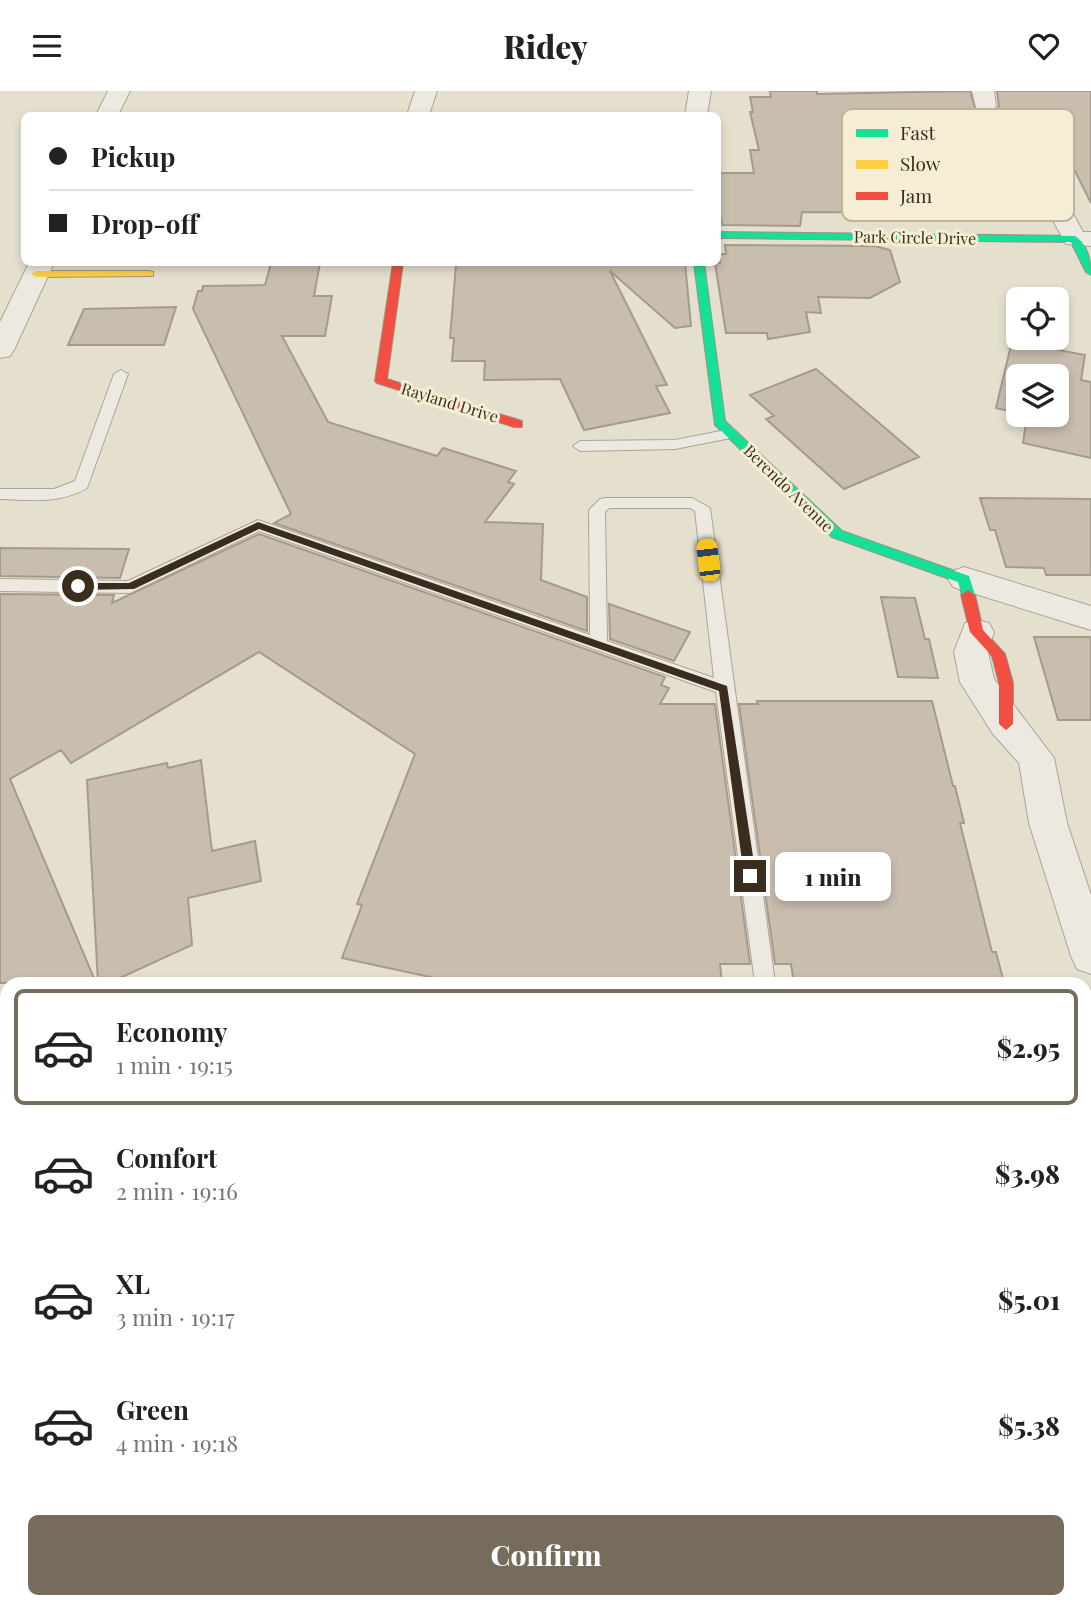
<!DOCTYPE html>
<meta charset="utf-8">
<style>
:root{--surface:#fff;--page:#f2f2f2;--text:#222;--muted:#767676;--line:#e0e0e0;--accent:#766c5c}
body{margin:0;font-family:"Playfair Display",serif;background:var(--page);color:var(--text);height:100vh;display:flex;flex-direction:column;font-size:26px;white-space:nowrap}
*{box-sizing:border-box;margin:0}
p{font-size:23px;color:var(--muted)}
.icon{flex:none;width:38px;height:38px;fill:none;stroke:currentColor;stroke-width:2;stroke-linecap:round;stroke-linejoin:round}
.map{position:relative;flex:1;overflow:hidden}
.sheet{position:absolute;left:0px;top:886px;width:1092px;height:632px;display:flex;flex-direction:column;background:var(--surface);border-radius:21px 21px 0 0;box-shadow:0 4px 10px #0003}
.sheet>*{flex:none}
.hud{position:absolute;left:21px;top:21px;width:700px;height:154px;border-radius:10px;box-shadow:0 4px 10px #0003;display:grid;align-content:center;height:154px;padding:0 28px;background:var(--surface)}
.fabs{position:absolute;left:1006px;top:196px;display:grid;gap:14px}
.fabs a{display:grid;place-items:center;width:63px;height:63px;border-radius:10px;background:var(--surface);box-shadow:0 4px 10px #0003;font-size:35px}
.end{position:absolute;width:32px;height:32px;margin:-16px;border:9px solid #3a2d1e;background:#fff;box-shadow:0 0 0 4px #fff}
.from{border-radius:50%}
.bubble{position:absolute;height:49px;border-radius:10px;background:var(--surface);box-shadow:0 4px 10px #0003;font-size:23px;font-weight:800;line-height:49px;text-align:center}
.car{position:absolute;width:21px;height:42px;margin:-21px -10px;border-radius:9px;box-shadow:0 0 5px 2px #0007;background:linear-gradient(#f5c518 24%,#345 0 40%,#f5c518 0 76%,#345 0 86%,#f5c518 0)}
.hud b{display:flex;align-items:center;gap:24px;height:66px;font-size:26px}
.hud b+b{border-top:2px solid var(--line)}
.hud i{width:18px;height:18px;background:var(--text)}
ul{padding:12px 0 0;list-style:none}
li{display:flex;align-items:center;gap:21px;height:116px;margin:0 14px 10px;padding:0 14px;border:4px solid transparent;border-radius:10px}
li div{flex:1}
li b{display:block;font-size:26px}
li em{font-style:normal;font-weight:800}
li.selected{border-color:var(--accent)}
li>.icon{width:63px;height:63px;stroke-width:1.5}
.cta{display:flex;gap:14px;margin-top:auto;padding:14px 28px}
.cta a{flex:1;height:80px;border-radius:10px;background:var(--accent);color:#fff;font-size:28px;font-weight:800;line-height:80px;text-align:center}
header{display:flex;justify-content:space-between;align-items:center;height:91px;padding:0 28px;background:var(--surface);font-size:32px;font-weight:800}
.map>svg:first-child{display:block}
.building{fill:#c9beae;stroke:#a59b8d;stroke-width:2}
.lines{fill:none;stroke-linecap:round;stroke-linejoin:round}
.lane-casing{stroke:#aaa497;stroke-width:2}
.street-casing{stroke:#aaa497;stroke-width:2}
.fast-casing{stroke:#9a9486;stroke-width:2}
.slow-casing{stroke:#9a9486;stroke-width:2}
.jam-casing{stroke:#9a9486;stroke-width:2}
.lane{fill:#ede9e0;fill-rule:evenodd}
.street{fill:#ede9e0;fill-rule:evenodd}
.fast{fill:#16e098;fill-rule:evenodd}
.slow{fill:#ffcf43;fill-rule:evenodd}
.jam{fill:#f24e42;fill-rule:evenodd}
.route{fill:#3a2d1e}
.labels{text-anchor:middle;dominant-baseline:central;stroke-width:6;stroke-linejoin:round;paint-order:stroke}
.far-street-label{font-size:16px;fill:#3a2d1e;stroke:#f6eed4}
.key{fill:#f6eed4;stroke:#beb49d;stroke-width:2}
.key-label{font-size:19px;fill:#3a2d1e}
</style>
<header><svg class="icon" aria-label="menu" viewBox="0 0 24 24"><path d="M4 6h16M4 12h16M4 18h16"/></svg>Ridey<svg class="icon" aria-label="heart" viewBox="0 0 24 24"><path d="M12 20l-8-8c-3-5 5-10 8-4 3-6 11-1 8 4z"/></svg></header>
<div class="map">
<svg width="1091" height="1516" viewBox="0 0 1091 1516">
<rect width="100%" height="100%" fill="#e5e0ce"/>
<path class="building" d="M 770,0 L 817,0 L 817,3 L 970,0 L 977,23 L 995,21 L 999,15 L 997,0 L 1091,0 L 1091,112 L 1069,68 L 981,67 L 1000,122 L 802,121 L 800,135 L 722,134 L 718,108 L 718,82 L 754,82 L 750,59 L 759,59 L 750,21 L 753,21 L 750,6 L 771,6 Z
M 725,154 L 875,155 L 890,159 L 900,191 L 870,207 L 818,206 L 821,222 L 806,221 L 810,241 L 768,248 L 767,242 L 726,242 L 715,172 L 720,172 L 719,163 L 726,163 Z
M 271,172 L 320,172 L 314,205 L 332,205 L 325,245 L 282,245 L 328,331 L 437,365 L 443,357 L 516,380 L 508,391 L 514,393 L 485,431 L 543,433 L 541,489 L 587,506 L 587,540 L 274,432 L 291,423 L 193,218 L 198,200 L 202,200 L 203,195 L 265,194 Z
M 601,172 L 685,172 L 691,235 L 675,237 L 610,180 L 667,294 L 656,295 L 670,322 L 584,339 L 560,288 L 484,289 L 485,270 L 452,270 L 454,247 L 450,247 L 456,174 L 604,174 Z
M 176,216 L 164,254 L 68,254 L 84,218 Z
M 1012,250 L 1085,264 L 1081,289 L 1091,291 L 1091,367 L 1023,352 L 1027,324 L 1057,324 L 1057,285 L 1018,285 L 1018,322 L 996,317 Z
M 816,278 L 871,325 L 919,366 L 844,398 L 766,328 L 774,325 L 750,304 Z
M 980,407 L 1091,408 L 1091,484 L 1046,484 L 1044,477 L 1006,476 L 995,439 L 990,439 Z
M 259,443 L 665,586 L 661,594 L 669,597 L 660,613 L 715,613 L 750,873 L 720,873 L 722,892 L 458,892 L 342,867 L 362,814 L 357,813 L 415,663 L 259,561 L 71,672 L 61,659 L 10,688 L 96,892 L 0,892 L 0,503 L 114,504 L 112,512 Z
M 0,457 L 129,458 L 120,487 L 0,485 Z
M 881,506 L 915,507 L 925,548 L 929,548 L 938,587 L 898,586 Z
M 609,513 L 690,541 L 674,570 L 610,548 Z
M 1034,546 L 1091,546 L 1091,629 L 1058,629 Z
M 757,610 L 932,610 L 953,695 L 955,695 L 964,732 L 960,732 L 992,861 L 996,861 L 1004,892 L 794,892 L 791,873 L 775,873 L 739,613 L 758,613 Z
M 201,669 L 212,760 L 255,750 L 261,790 L 188,807 L 192,854 L 109,892 L 98,892 L 87,689 L 167,672 L 168,677 Z"/>
<g class="lines">
<g class="lane-casing">
<path id="lane" d="M 121,279 L 128,283 L 87,397 C 61,413 30,409 0,408 L 0,398 L 54,398 L 75,390 L 114,283 Z
M 731,338 L 736,340 L 738,343 L 736,346 L 675,358 L 580,360 L 573,355 L 580,350 L 675,349 Z
M 605,407 L 692,407 L 710,417 L 775,892 L 755,892 L 716,601 L 259,440 L 130,502 L 0,500 L 0,488 L 128,490 L 258,429 L 590,544 L 589,419 L 600,408 ZM 609,417 L 690,417 L 695,420 L 714,587 L 607,550 L 605,421 Z
M 7,972 L 7,993 L 0,995 L 0,974 Z
M 827,1510 L 855,1510 L 856,1516 L 828,1516 Z"/>
</g>
<g class="street-casing">
<path id="street" d="M 108,0 L 130,0 L 118,24 L 96,24 Z
M 415,0 L 437,0 L 429,24 L 407,24 Z
M 689,0 L 711,0 L 707,24 L 685,24 Z
M 972,0 L 994,0 L 996,15 L 993,20 L 977,20 Z
M 1041,78 L 1049,80 L 1053,85 L 1083,141 L 1091,141 L 1091,155 L 1066,153 L 1063,148 L 1029,85 L 1033,80 Z
M 29,172 L 54,172 L 14,259 L 10,265 L 0,267 L 0,231 Z
M 964,476 L 1091,515 L 1091,539 L 953,496 L 948,488 L 953,480 Z
M 977,529 L 989,532 L 994,541 L 988,561 L 994,588 L 1054,667 L 1067,732 L 1091,804 L 1091,883 L 1077,878 L 1071,865 L 1029,732 L 1019,672 L 993,643 L 960,591 L 954,561 L 965,532 Z"/>
</g>
<g class="fast-casing">
<path id="fast" d="M 718,141 L 1075,145 C 1087,152 1091,170 1091,184 L 1086,181 L 1071,151 L 718,147 Z
M 694,172 L 704,172 L 725,330 L 842,440 L 969,485 L 975,504 L 973,507 L 963,507 L 958,491 L 832,446 L 715,334 Z"/>
</g>
<g class="slow-casing">
<path id="slow" d="M 149,180 L 153,181 L 153,185 L 36,186 L 31,183 L 36,180 Z"/>
</g>
<g class="jam-casing">
<path id="jam" d="M 393,172 L 403,172 L 387,288 L 522,330 L 522,336 L 514,336 L 377,292 L 375,290 Z
M 968,499 L 975,504 L 983,539 L 1005,563 L 1013,592 L 1013,633 L 1006,639 L 999,633 L 999,592 L 992,565 L 970,541 L 961,504 Z"/>
</g>
<use href="#lane" class="lane"/>
<use href="#street" class="street"/>
<use href="#fast" class="fast"/>
<use href="#slow" class="slow"/>
<use href="#jam" class="jam"/>
</g>
<path class="route" d="M 258,431 L 727,595 L 756,785 L 754,789 L 750,790 L 744,785 L 719,600 L 259,438 L 134,498 L 78,499 L 73,495 L 78,492 L 129,492 Z"/>
<g class="labels">
<g class="far-street-label">
<text transform="translate(915 146) rotate(1)">Park Circle Drive</text>
<text transform="translate(450 311) rotate(17)">Rayland Drive</text>
<text transform="translate(789 397) rotate(44)">Berendo Avenue</text>
</g>
</g>
<rect x="842" y="18" width="232" height="112" rx="10" class="key"/>
<rect x="856" y="38" width="32" height="8" fill="#16e098"/>
<rect x="856" y="69" width="32" height="9" fill="#ffcf43"/>
<rect x="856" y="101" width="32" height="8" fill="#f24e42"/>
<g class="key-label">
<text x="900" y="49">Fast</text>
<text x="900" y="80">Slow</text>
<text x="900" y="112">Jam</text>
</g>
</svg>
<div class="fabs">
<a><svg class="icon" aria-label="locate" viewBox="0 0 24 24"><circle cx="12" cy="12" r="6"/><path d="M12 2v4M12 18v4M2 12h4M18 12h4"/></svg></a>
<a><svg class="icon" aria-label="layers" viewBox="0 0 24 24"><path d="M12 4l9 5-9 5-9-5zM3 14l9 5 9-5"/></svg></a>
</div>
<i class="end from" style="left:78px;top:495px"></i>
<i class="end" style="left:750px;top:785px"></i>
<div class="bubble" style="left:775px;top:761px;width:116px">1 min</div>
<i class="car" style="left:708px;top:469px;rotate:353deg"></i>
<div class="hud">
<b><i class="from"></i>Pickup</b>
<b><i></i>Drop-off</b>
</div>
<section class="sheet">
<ul>
<li class="selected"><svg class="icon" aria-label="car" viewBox="0 0 24 24"><path d="M5 17H2v-5l4-1 3-4h7l3 4 3 1v5h-3M9 17h6M6 11h13"/><circle cx="7" cy="17" r="2"/><circle cx="17" cy="17" r="2"/></svg><div><b>Economy</b><p>1 min · 19:15</p></div><em>$2.95</em></li>
<li><svg class="icon" aria-label="car" viewBox="0 0 24 24"><path d="M5 17H2v-5l4-1 3-4h7l3 4 3 1v5h-3M9 17h6M6 11h13"/><circle cx="7" cy="17" r="2"/><circle cx="17" cy="17" r="2"/></svg><div><b>Comfort</b><p>2 min · 19:16</p></div><em>$3.98</em></li>
<li><svg class="icon" aria-label="car" viewBox="0 0 24 24"><path d="M5 17H2v-5l4-1 3-4h7l3 4 3 1v5h-3M9 17h6M6 11h13"/><circle cx="7" cy="17" r="2"/><circle cx="17" cy="17" r="2"/></svg><div><b>XL</b><p>3 min · 19:17</p></div><em>$5.01</em></li>
<li><svg class="icon" aria-label="car" viewBox="0 0 24 24"><path d="M5 17H2v-5l4-1 3-4h7l3 4 3 1v5h-3M9 17h6M6 11h13"/><circle cx="7" cy="17" r="2"/><circle cx="17" cy="17" r="2"/></svg><div><b>Green</b><p>4 min · 19:18</p></div><em>$5.38</em></li>
</ul>
<div class="cta"><a>Confirm</a></div>
</section>
</div>
